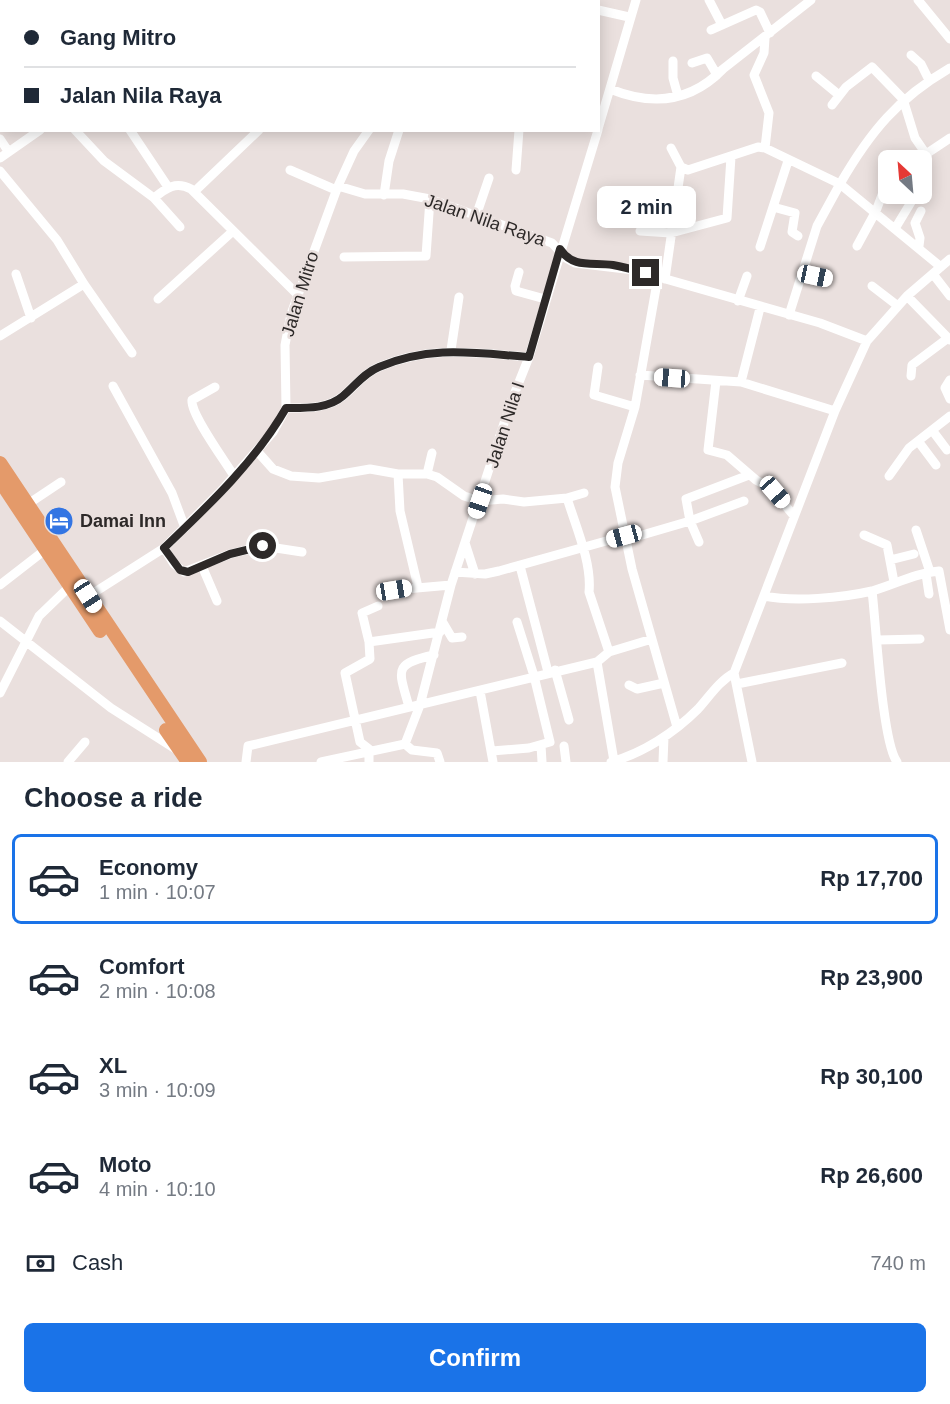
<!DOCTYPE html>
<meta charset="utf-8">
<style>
:root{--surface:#fff;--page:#f6f6f7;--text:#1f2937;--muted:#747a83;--line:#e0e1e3;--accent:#1a73e8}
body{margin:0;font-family:Arial,sans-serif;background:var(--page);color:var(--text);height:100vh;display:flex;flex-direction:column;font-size:22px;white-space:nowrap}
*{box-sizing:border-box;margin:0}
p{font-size:20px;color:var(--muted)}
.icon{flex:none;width:33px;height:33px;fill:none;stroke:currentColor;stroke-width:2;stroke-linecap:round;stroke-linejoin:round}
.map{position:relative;height:762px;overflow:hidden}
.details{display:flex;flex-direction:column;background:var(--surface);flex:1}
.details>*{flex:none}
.guide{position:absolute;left:0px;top:0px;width:600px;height:132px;box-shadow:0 3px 15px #0003;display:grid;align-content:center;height:132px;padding:0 24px;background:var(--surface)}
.needle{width:39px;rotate:334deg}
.controls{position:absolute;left:878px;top:150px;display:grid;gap:12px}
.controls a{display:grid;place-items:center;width:54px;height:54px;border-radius:9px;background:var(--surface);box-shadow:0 3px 15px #0003;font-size:30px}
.end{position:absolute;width:27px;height:27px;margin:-14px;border:8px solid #2d2928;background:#fff;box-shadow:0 0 0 3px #fff}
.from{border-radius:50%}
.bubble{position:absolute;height:42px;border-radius:9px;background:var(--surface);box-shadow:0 3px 15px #0003;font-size:20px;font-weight:700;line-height:42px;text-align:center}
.car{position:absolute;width:18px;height:36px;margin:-18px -9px;border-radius:8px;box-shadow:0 0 4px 2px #0007;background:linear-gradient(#fff 24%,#345 0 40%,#fff 0 76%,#345 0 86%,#fff 0)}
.guide b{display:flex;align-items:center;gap:21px;height:57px;font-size:22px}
.guide b+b{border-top:2px solid var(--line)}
.guide i{width:15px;height:15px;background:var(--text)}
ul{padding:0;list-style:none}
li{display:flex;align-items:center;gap:18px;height:90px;margin:0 12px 9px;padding:0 12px;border:3px solid transparent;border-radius:9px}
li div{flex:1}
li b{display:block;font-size:22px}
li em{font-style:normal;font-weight:700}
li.current{border-color:var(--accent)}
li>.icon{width:54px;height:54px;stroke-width:1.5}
h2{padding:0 24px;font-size:27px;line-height:72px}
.pay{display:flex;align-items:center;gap:15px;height:66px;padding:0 24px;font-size:22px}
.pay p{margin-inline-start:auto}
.action{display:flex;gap:12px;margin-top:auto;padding:12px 24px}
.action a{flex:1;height:69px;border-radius:9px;background:var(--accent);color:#fff;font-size:24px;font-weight:700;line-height:69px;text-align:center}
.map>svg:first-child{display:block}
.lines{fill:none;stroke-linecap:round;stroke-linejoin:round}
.minor{stroke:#fff;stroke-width:9}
.highway{stroke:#e49a6a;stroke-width:14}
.route{stroke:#2d2928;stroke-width:8}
.labels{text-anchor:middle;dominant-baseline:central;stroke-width:5;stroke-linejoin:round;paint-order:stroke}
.street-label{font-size:18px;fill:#2d2928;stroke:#eae0de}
.poi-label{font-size:18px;font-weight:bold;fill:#2d2928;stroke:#eae0de;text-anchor:start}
</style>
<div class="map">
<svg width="950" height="762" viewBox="0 0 950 762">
<rect width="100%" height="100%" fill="#eae0de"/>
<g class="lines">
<path class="minor" d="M 34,0 L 35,2
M 103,0 L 104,2
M 133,0 L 134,2
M 192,0 L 193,2
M 323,0 L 325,2
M 536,0 L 537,2
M 575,0 L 575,2
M 709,0 L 722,25
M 918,0 L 950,39
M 411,2 L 413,0
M 598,10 L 629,17
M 711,30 L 756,10 L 760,12 L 770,33
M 0,35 L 2,37
M 911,55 L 921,64 L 929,80
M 673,61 L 673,78 L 678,96
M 692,63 L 707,58 L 717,75
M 816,76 L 839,95
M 610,89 C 652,106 691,102 723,69 L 811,0
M 832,105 L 846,87 L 872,67 L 903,99 L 915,138 L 926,154 L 950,138
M 598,129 L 636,0
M 75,130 L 104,161 L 154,198 L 180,227
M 130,130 L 168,187
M 0,139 L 8,151
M 671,148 L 681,167 L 688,170 L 758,147 L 765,148 L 840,184 C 870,132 898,98 950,68
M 765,148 L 769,113 L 754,75 L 764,53 L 765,38
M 0,158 L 40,130
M 290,170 L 336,190
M 516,170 L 519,130
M 0,171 L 57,240 L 84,284 L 132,353
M 338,186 L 365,194 L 403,194 L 430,199 L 552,243 L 566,258 L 575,263 L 634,270 L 820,323 L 867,341
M 194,192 L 259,130
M 384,195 L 389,161 L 399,130
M 154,198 C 166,188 176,181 191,189 L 298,295
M 773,207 L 795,213 L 792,232 L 798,236
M 476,216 L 489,178
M 896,227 L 916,194
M 640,231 L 671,233 L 727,218 L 731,157
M 857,246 L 876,211 L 888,179
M 919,246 L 920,238 L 915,223 L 921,211
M 760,247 L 788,161
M 344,257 L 426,256 L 430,199
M 519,272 L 515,286 L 516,291 L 545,299
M 802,273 L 827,278
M 16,274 L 31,318
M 933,274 L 950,296
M 658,277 L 635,407 L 618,463 L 615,487 L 632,569 L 677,727
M 665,279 L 681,167
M 872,286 L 898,306
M 907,296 L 950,340
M 158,299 L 233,231
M 738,301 L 747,276
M 789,315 L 817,226 L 840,184 L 941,267
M 0,336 L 84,284
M 451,350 L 459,297
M 598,367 L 594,395 L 635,407
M 640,375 L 741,382 L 835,411
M 911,376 L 912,365 L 948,338
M 950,380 L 945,388 L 950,399
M 716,381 L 708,450 L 727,455 L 756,480 L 771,488 L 794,516
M 741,382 L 760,308
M 113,386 L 172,493 L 185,528
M 215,387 L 192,400 C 190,414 225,461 234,476
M 286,408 C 306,408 327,409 343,396 C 355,386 364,373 379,367 C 431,345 474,353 529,357
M 932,430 L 947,450
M 918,441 L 936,465
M 257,451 L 273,469 L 291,476 L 319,478 L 370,469 L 398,474 L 427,474 L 437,477 L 464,496 L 480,501 L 503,499 L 524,502 L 567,498 C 576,527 592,563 589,592 L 609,652
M 398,474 L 400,511 L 418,587
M 427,474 L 432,453
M 889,476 L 909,448 L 950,416
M 567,498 L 584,493
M 28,504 L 61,482
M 916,530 L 930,572
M 864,535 L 887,545 L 894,582
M 625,540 L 690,521 L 744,501
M 699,542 L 690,521 L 686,499 L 749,475
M 465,543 L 475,574
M 164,548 L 174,564 L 184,572 L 230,554 L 263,546 L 302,552
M 890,560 L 914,554
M 202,566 L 217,601
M 520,566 L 548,672
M 455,572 L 485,574 L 499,571 L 624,536
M 926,574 L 929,594
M 0,585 L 45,550
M 394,590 L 451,585
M 872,591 C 876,623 882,742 897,762
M 764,596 C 794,602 842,598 872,591 C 894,585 915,573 939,571 L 950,630
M 84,599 L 164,548 L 222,490 L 273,432 L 286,408 L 285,345 L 291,314 L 338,186 L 354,151 L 369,130
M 378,606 L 362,613 L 369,642 L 440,632
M 0,621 L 111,708 L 177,750
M 442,621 L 452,638 L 462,637
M 878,640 L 920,639
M 597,662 L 614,761
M 555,670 L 569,720
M 737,684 L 842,663
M 629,685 L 637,689 L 664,683
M 480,691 L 493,762
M 0,693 L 39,616 L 69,587
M 409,707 C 399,670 392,664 434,655
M 405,744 L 412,750 L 437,753 L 440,762
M 541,745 L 542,762
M 564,746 L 566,762
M 492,751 L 529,748 L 550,742 L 534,676 L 517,622
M 68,762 L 85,742
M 246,762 L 248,746 L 597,662 L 609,652 L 652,639
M 321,762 L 405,744 L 420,705 L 451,585 L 511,402 L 529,357 L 598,130
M 369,762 L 369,749 L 360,742 L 345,673 L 370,659 L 369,642
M 611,762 C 643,753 674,733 698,709 C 709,697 719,681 734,673
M 663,762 L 664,737
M 752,762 L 734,673 L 835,411 L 867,341 L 907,296 L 950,259"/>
<path class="highway" d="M 0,463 L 200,762
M 0,481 L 100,631
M 166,730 L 188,762"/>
</g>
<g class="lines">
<path class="route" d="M 263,546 L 230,554 L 188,572 L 180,570 L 164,548 C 208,506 255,462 286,408 C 306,408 328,409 343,396 C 355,386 364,373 379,367 C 431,345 474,353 529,357 L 560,249 C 573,269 592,262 613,265 C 624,267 635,270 646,273"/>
</g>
<defs>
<g id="hotel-disc" transform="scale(1.5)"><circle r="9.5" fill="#3375e3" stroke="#eae0de"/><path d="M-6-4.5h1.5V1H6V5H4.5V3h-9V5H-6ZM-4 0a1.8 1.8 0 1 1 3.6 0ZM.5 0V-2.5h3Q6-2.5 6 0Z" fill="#fff"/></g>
</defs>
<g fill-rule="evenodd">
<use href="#hotel-disc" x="59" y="521"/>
</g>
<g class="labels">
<g class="street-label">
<text transform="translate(485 220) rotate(19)">Jalan Nila Raya</text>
<text transform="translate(300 294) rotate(-73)">Jalan Mitro</text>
<text transform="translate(505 425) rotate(-72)">Jalan Nila I</text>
</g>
<g class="poi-label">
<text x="80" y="521">Damai Inn</text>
</g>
</g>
</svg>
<div class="controls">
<a><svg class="needle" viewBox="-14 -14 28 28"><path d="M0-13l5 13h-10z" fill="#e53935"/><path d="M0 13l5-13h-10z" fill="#747a83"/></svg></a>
</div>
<i class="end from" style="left:263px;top:546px"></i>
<i class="end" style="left:646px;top:273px"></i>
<div class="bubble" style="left:597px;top:186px;width:99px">2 min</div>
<i class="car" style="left:815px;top:276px;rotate:102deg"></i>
<i class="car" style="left:672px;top:378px;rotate:274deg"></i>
<i class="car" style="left:775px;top:492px;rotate:139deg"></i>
<i class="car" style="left:480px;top:501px;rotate:199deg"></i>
<i class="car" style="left:624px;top:536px;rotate:255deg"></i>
<i class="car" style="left:394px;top:590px;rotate:81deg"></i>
<i class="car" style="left:88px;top:596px;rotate:147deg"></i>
<div class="guide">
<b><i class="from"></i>Gang Mitro</b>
<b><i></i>Jalan Nila Raya</b>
</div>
</div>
<section class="details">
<h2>Choose a ride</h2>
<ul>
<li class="current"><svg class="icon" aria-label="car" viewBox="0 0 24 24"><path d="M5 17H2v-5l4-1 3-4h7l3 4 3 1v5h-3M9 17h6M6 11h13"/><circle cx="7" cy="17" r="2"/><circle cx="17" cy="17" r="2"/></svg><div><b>Economy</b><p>1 min · 10:07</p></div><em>Rp 17,700</em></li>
<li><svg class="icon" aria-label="car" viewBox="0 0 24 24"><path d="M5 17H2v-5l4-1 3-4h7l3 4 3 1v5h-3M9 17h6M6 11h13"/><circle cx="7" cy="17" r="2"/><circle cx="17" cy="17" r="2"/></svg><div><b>Comfort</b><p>2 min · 10:08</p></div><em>Rp 23,900</em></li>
<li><svg class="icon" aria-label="car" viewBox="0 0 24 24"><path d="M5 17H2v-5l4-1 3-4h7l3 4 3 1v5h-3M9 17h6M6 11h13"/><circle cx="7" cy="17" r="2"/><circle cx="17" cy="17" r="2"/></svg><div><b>XL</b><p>3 min · 10:09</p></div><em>Rp 30,100</em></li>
<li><svg class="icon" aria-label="car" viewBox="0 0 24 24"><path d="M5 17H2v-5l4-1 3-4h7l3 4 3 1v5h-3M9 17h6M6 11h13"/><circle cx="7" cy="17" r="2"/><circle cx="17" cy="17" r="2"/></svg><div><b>Moto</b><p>4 min · 10:10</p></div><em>Rp 26,600</em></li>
</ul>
<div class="pay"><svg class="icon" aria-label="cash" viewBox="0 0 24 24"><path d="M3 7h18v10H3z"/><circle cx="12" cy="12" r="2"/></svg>Cash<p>740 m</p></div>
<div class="action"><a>Confirm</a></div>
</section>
